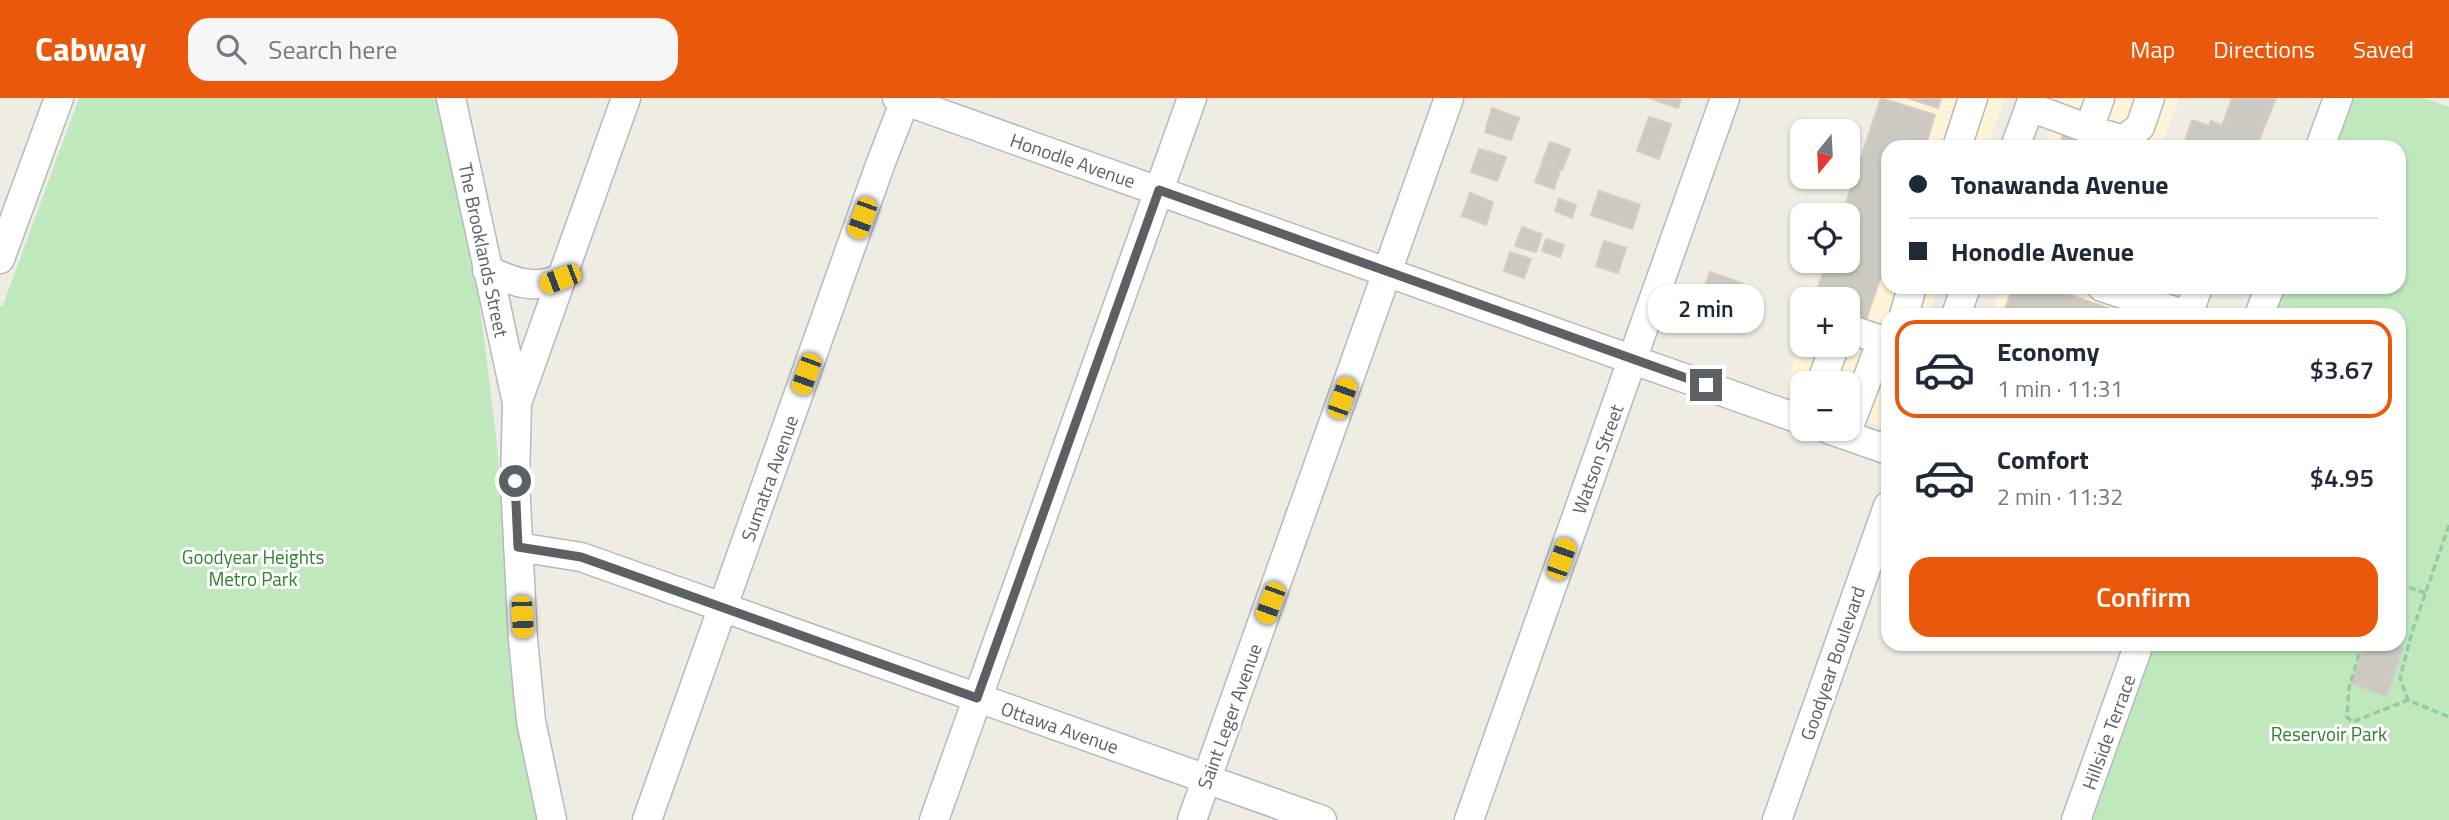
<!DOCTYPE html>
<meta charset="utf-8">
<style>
:root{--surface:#fff;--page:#f6f6f7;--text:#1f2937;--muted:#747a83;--line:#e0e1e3;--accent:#ea580c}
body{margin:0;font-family:"Titillium Web",sans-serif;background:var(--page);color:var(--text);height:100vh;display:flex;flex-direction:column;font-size:26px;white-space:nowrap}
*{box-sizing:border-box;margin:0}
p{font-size:23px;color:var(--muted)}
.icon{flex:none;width:38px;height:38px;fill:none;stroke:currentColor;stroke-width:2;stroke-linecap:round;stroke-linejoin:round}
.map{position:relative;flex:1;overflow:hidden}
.panel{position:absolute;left:1881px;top:210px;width:525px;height:343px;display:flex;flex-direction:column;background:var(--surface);border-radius:21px;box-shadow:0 2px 5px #0004}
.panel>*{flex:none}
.hud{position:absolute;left:1881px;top:42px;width:525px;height:154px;border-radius:21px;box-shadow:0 2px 5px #0004;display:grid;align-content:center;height:154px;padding:0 28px;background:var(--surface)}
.needle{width:46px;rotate:198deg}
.buttons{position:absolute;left:1790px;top:21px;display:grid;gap:14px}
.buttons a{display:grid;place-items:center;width:70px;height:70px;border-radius:14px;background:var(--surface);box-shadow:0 2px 5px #0004;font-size:35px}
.end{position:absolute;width:32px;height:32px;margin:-16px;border:9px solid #5b6065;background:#fff;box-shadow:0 0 0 4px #fff}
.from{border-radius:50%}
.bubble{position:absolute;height:49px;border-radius:21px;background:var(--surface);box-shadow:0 2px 5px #0004;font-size:23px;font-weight:600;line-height:49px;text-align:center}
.car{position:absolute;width:21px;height:42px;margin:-21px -10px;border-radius:9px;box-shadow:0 0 5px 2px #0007;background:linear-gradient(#f5c518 24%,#345 0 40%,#f5c518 0 76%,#345 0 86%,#f5c518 0)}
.hud b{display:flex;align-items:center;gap:24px;height:66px;font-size:26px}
.hud b+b{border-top:2px solid var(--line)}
.hud i{width:18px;height:18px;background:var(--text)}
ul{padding:12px 0 0;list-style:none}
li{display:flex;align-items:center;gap:21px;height:98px;margin:0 14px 10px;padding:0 14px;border:4px solid transparent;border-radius:21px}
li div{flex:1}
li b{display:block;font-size:26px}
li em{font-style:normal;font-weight:600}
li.active{border-color:var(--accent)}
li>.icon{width:63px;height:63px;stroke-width:1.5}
.primary-button{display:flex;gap:14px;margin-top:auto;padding:14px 28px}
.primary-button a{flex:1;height:80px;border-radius:21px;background:var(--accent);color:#fff;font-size:28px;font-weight:600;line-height:80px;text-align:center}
header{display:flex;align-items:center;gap:42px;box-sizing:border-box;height:98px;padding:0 35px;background:var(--accent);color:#fff}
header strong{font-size:33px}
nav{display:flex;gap:38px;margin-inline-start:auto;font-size:24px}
.search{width:490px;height:63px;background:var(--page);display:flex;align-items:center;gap:18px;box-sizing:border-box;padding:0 24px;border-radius:21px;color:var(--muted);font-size:26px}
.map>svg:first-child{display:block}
.commercial{fill:#fff4d7}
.green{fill:#bfe9bd}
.building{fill:#ccc8c2;stroke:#d4cdc0;stroke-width:2}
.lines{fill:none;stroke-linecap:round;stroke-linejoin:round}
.minor-casing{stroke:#b5b9be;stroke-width:31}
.path{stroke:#95cba2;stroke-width:3.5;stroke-dasharray:7 3.5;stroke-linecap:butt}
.minor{stroke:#fff;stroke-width:28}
.route{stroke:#5b6065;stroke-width:9}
.labels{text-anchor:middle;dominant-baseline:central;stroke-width:6;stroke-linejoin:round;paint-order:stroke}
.street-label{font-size:19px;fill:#5b6065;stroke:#fff}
.park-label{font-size:19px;fill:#2d822d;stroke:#fff}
</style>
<header>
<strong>Cabway</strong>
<div class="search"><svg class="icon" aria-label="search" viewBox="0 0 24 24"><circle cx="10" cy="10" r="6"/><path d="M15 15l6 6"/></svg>Search here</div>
<nav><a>Map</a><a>Directions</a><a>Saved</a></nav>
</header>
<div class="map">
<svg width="2449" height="722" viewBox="0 0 2449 722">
<rect width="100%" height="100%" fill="#efece3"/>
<path class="commercial" d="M 1882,0 L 2005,0 L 1987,49 L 1888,49 L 1888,189 L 1938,189 L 1928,217 L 1888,217 L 1887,331 L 1848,317 L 1848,285 L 1802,285 L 1802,300 L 1785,294 L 1802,234 L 1802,247 L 1848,247 L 1848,201 L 1813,201 L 1826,163 L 1848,163 L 1848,117 L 1842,117 Z
M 2060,0 L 2179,0 L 2161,49 L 2045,49 Z
M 2001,189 L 2137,189 L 2148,193 L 2140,217 L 1992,217 Z"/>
<path class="green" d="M 79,0 L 448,0 C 468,126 488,252 500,379 C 510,494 512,609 538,722 L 0,722 L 0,208 L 3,207 Z
M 2354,0 L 2425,0 L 2449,9 L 2449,722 L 2091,722 L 2154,546 L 2399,546 L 2399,217 L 2275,217 L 2286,189 L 2399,189 L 2399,49 L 2336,49 Z"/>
<path class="building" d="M 1649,0 L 1681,0 L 1678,10 Z
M 1881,0 L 1935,17 L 1925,49 L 1888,49 L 1888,157 L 1864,228 L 1848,223 L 1848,201 L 1814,201 L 1827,163 L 1848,163 L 1848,117 L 1842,117 Z
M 1908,0 L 1941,0 L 1938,10 Z
M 2232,0 L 2276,0 L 2259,42 L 2272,46 L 2271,49 L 2183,49 L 2192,22 L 2209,28 L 2211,23 L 2222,28 Z
M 1492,10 L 1519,20 L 1511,42 L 1485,34 Z
M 1649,19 L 1671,26 L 1659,61 L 1637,53 Z
M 2063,38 L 2094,49 L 2059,49 Z
M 1550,44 L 1570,51 L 1562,72 L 1542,65 Z
M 1479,51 L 1506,59 L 1497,83 L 1471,74 Z
M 1542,66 L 1560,72 L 1554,91 L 1535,84 Z
M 1599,93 L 1640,107 L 1632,131 L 1591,117 Z
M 1470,95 L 1493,104 L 1486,127 L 1462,118 Z
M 1559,101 L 1576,107 L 1572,120 L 1555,113 Z
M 1522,129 L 1542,136 L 1536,154 L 1515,148 Z
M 1546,141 L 1564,147 L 1560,159 L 1542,153 Z
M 1604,143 L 1626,150 L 1618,175 L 1596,168 Z
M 1510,154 L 1531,161 L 1524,180 L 1504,173 Z
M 1710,174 L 1742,185 L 1734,208 L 1702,197 Z
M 2013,189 L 2047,189 L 2128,217 L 2003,217 Z
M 2366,546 L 2392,546 L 2403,551 L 2386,598 L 2351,585 Z"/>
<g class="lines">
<g class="minor-casing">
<path id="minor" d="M 451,0 L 517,305
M 897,0 L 1802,322
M 2030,9 L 2089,31 L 2100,0
M 2089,31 L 2123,42 L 2140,29 L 2150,0
M 1957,49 L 1973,0
M 2015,49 L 2033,0
M 2320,49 L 2338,0
M 0,161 L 59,0
M 487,172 C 514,184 532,192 560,181
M 2102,189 L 2186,217
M 1904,217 L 1912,189
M 1956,217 L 1966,189
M 2188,217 L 2198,189
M 2259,217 L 2270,189
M 1848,231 L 1882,242 L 1848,331
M 1821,285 L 1835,247
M 1828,331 L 1888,352
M 518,449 L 581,459 L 1322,722
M 552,722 L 531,623 L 523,542 L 515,383 L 517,305 L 626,0
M 647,722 L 880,67 L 906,0
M 934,722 L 1192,0
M 1192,722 L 1449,0
M 1469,722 L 1725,0
M 1777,722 L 1888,408
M 2076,722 L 2139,546"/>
</g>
<path class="path" d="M 2449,427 L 2412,534 L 2400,580 L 2408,602 L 2449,619
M 2399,486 L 2425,495
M 2362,546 L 2349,590 L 2347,619 L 2352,624 L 2408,602"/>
<use href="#minor" class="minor"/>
</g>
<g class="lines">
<path class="route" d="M 515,383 L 518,449 L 581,459 L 977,600 L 1159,92 L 1706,287"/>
</g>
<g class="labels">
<g class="street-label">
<text transform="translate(1073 62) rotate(19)">Honodle Avenue</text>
<text transform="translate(484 152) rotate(78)">The Brooklands Street</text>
<text transform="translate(1597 361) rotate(-70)">Watson Street</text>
<text transform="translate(769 380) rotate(-70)">Sumatra Avenue</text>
<text transform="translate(1832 565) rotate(-71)">Goodyear Boulevard</text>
<text transform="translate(1229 618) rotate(-70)">Saint Leger Avenue</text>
<text transform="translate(1060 629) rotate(19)">Ottawa Avenue</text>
<text transform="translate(2108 634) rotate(-70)">Hillside Terrace</text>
</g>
<g class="park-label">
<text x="253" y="458">Goodyear Heights<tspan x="253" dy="22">Metro Park</tspan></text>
<text x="2329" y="635">Reservoir Park</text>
</g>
</g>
</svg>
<div class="buttons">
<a><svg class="needle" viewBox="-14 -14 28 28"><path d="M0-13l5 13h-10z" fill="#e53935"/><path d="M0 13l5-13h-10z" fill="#747a83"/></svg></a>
<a><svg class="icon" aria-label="locate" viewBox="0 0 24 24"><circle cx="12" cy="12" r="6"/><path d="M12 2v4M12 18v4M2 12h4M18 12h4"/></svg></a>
<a>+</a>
<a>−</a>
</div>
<i class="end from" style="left:515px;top:383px"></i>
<i class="end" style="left:1706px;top:287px"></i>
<div class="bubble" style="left:1648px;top:186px;width:116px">2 min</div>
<i class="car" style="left:862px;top:120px;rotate:200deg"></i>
<i class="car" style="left:560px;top:181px;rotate:249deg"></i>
<i class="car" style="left:806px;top:276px;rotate:200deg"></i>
<i class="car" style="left:1342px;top:300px;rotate:20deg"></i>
<i class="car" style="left:1561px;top:461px;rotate:19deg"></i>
<i class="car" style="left:1270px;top:505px;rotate:200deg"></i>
<i class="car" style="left:522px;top:519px;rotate:177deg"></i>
<div class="hud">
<b><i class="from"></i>Tonawanda Avenue</b>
<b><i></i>Honodle Avenue</b>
</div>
<section class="panel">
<ul>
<li class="active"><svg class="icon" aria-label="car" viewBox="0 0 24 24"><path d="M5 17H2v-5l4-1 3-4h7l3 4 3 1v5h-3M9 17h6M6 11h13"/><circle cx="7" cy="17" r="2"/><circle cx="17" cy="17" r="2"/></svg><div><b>Economy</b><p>1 min · 11:31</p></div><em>$3.67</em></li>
<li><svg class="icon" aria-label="car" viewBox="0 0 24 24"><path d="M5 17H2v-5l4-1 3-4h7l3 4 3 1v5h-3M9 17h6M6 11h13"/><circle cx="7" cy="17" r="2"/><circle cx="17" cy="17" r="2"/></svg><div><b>Comfort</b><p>2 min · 11:32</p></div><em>$4.95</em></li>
</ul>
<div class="primary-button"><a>Confirm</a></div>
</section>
</div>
